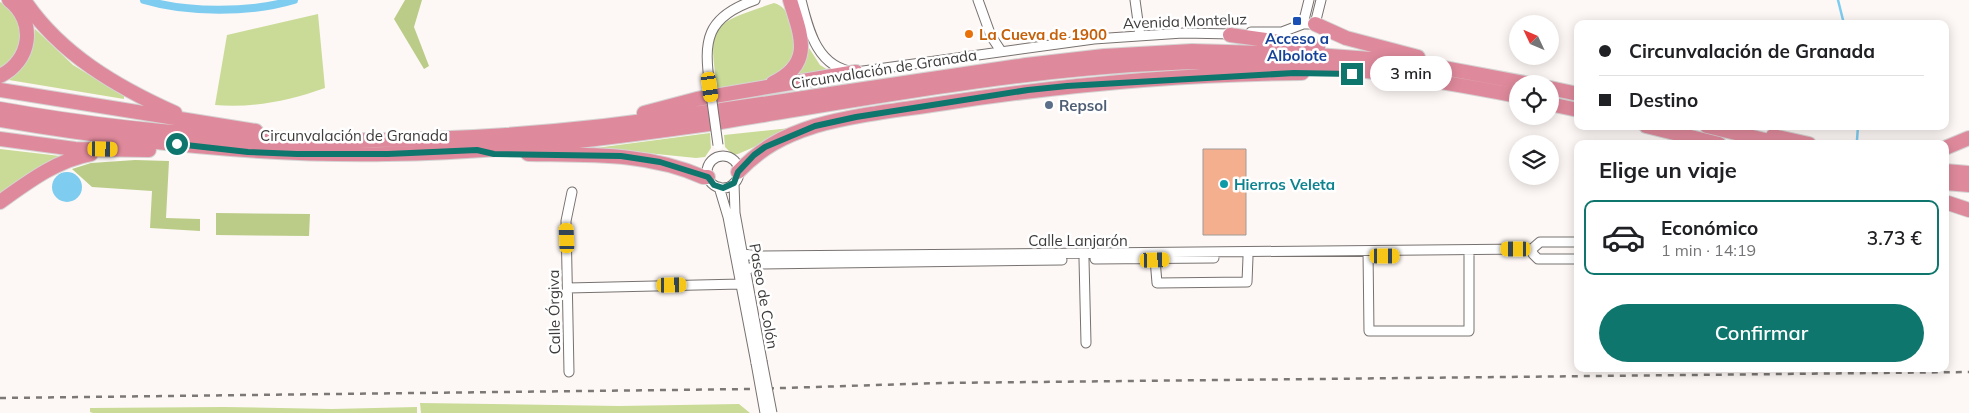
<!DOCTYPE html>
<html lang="es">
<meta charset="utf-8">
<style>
:root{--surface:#fff;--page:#f6f6f6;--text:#202124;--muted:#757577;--line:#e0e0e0;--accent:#0f766e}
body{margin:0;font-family:Mulish,sans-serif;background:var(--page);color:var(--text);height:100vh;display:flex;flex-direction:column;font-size:19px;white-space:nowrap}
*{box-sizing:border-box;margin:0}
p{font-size:16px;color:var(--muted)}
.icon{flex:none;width:28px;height:28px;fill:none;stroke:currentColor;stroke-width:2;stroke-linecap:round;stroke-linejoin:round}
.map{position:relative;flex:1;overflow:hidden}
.details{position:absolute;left:1574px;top:140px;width:375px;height:232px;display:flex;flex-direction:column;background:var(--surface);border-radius:10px;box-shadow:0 2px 12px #0003}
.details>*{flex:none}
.top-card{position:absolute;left:1574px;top:20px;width:375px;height:110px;border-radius:10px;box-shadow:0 2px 12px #0003;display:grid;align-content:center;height:110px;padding:0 25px;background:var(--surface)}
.needle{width:32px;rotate:314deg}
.buttons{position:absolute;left:1509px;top:15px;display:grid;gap:10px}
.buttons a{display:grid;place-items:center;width:50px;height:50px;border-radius:50%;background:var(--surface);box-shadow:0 2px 12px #0003;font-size:25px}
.end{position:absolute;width:22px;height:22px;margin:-11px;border:6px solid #0f766e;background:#fff;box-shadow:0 0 0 2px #fff}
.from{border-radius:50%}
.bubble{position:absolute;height:35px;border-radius:18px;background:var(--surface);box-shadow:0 2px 12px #0003;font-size:16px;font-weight:600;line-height:35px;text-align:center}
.car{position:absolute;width:15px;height:30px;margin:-15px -8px;border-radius:6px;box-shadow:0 0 4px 1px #0007;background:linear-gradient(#f5c518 24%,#345 0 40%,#f5c518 0 76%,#345 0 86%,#f5c518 0)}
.top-card b{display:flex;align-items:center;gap:18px;height:48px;font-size:19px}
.top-card b+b{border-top:1px solid var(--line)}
.top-card i{width:12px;height:12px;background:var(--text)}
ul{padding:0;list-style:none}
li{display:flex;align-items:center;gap:15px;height:75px;margin:0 10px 8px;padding:0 15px;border:2px solid var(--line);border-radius:10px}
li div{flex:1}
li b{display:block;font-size:19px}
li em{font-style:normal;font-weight:600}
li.current{border-color:var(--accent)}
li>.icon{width:45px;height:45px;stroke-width:1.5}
h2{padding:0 25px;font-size:22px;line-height:60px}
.action{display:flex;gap:10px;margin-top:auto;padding:10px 25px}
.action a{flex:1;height:58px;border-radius:30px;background:var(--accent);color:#fff;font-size:20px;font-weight:600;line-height:58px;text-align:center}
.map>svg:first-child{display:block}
.green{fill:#c9db97}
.forest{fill:#bacc88}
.water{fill:#7eccf0}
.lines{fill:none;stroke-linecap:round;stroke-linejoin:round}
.stream{stroke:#7eccf0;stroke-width:2.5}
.canal{stroke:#7eccf0;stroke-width:8}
.building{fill:#f4b08e;stroke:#9f9a98}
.minor-casing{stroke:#777270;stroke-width:11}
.highway-casing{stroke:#d5d4d4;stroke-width:16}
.minor{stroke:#fff;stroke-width:9}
.highway{stroke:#df8a9c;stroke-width:14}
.rail{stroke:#7b7876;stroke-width:2.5;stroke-dasharray:6 6;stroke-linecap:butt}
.minor-bridge-casing{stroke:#777270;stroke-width:11;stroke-linecap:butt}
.minor-bridge{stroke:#fff;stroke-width:9}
.route{stroke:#0f766e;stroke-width:6}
.transit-dot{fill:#1a4fb4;stroke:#fff;stroke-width:2}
.food-dot{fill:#e8710a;stroke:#fff;stroke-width:2}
.service-dot{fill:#5c6f8a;stroke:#fff;stroke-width:2}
.culture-dot{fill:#0f9aa8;stroke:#fff;stroke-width:2}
.labels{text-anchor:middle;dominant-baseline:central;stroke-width:5;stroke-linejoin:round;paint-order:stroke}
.street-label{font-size:15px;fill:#3e3c3b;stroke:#fff}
.food-label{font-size:15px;font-weight:bold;fill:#c56008;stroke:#fff;text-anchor:start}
.transit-label{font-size:15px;font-weight:bold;fill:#164399;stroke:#fff}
.service-label{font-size:15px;font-weight:bold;fill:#4e5e75;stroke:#fff;text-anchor:start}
.culture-label{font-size:15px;font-weight:bold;fill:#0d838f;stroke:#fff;text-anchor:start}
</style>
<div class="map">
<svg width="1969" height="413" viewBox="0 0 1969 413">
<rect width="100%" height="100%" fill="#fdf8f5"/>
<path class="green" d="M 0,2 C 25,15 28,56 0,68 Z
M 774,3 C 794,8 795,40 794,57 C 767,86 755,84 718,90 C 706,22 713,24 774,3 Z
M 318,14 L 325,88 C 288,101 254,108 215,105 L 227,35 Z
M 35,29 L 73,65 L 124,96 L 124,99 L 9,80 C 29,64 33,54 35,29 Z
M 809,48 L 820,65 L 828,70 L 795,76 L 802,69 Z
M 800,127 L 738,154 L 733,155 L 725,147 L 724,135 Z
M 710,133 L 711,148 L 705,157 L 696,158 L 627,151 L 588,149 Z
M 0,149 L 60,156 L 0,195 Z
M 420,403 L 619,406 L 739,404 L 750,413 L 421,413 Z
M 224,407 L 332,409 L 417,407 L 417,413 L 93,413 L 90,412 L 90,408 Z"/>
<path class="forest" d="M 405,0 L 422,0 L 414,27 L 429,66 L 424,69 L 394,19 Z
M 135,160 L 169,161 L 166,218 L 200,219 L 200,231 L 150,228 L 152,191 L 92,187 L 72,169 L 91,163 Z
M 216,213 L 310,214 L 309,236 L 216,235 Z"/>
<path class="water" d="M52 187a15 15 0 1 1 30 0a15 15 0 1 1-30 0Z"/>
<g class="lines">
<path class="stream" d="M 1838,0 L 1844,24
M 1857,140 L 1858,126"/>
<path class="canal" d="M 144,0 C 187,13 251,13 294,0"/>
</g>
<path class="building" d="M 1203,149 L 1246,149 L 1246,235 L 1203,235 Z"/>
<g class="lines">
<g class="minor-casing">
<path id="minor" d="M 801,0 C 809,32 818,69 856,72 L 1094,39 L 1183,33 L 1233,34
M 978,0 L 991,36 L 1001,51
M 1135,0 L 1140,36
M 1303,24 L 1309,0
M 1251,32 L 1282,32 L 1303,24 L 1315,24 L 1321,0
M 710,87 C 703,40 706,17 755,0
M707 172a16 16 0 1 1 32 0a16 16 0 1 1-32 0Z
M 734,183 L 735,213 L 762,361
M 719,187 L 728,217 L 756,363
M 1532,249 L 1533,254 L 1538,259 L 1578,259
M 1368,251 L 1369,331 L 1469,331 L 1469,255
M 743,254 L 760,256 L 1532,249 L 1540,242 L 1578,242
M 1084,259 L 1086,343
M 1095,259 L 1214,258
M 1155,259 L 1157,283 L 1247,282 L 1248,257
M 746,270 L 760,264 L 1062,260
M 568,288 L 741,284
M 569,372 L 566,221 L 572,192"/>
</g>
<g class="highway-casing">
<path id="highway" d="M 24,0 C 60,54 117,87 175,113
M 1315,24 L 1346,38 L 1418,57
M 1230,35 L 1318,47
M 0,76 C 31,61 37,22 9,0
M 773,83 C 815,63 800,34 790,0
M 1550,88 L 1578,94
M 0,90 L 256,131
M 1550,104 L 1578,110
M 0,109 C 233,151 474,149 707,112
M 721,110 L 1026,65 L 1104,56 L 1192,51 L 1303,54 L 1412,62 L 1530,84
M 644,113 L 697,99 L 856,72
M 0,120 C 128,142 257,156 387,154 C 495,153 602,139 709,124
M 721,122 C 896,94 1072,59 1250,62 C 1340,64 1429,79 1518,96
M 1646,126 L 1719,144
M 1707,126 L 1781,144
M 1773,136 L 1809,144
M 0,139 L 75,149 L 149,150
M 1945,148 L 1969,138
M 528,154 C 587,155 647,152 703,177 L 708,177
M 1945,171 L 1969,173
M 738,172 C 761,148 783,136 815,126 C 857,114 902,110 945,103 C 1063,85 1183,74 1302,73
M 1945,183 L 1969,185
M 0,202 C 28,182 57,160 91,154
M 1945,202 L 1969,210"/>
</g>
<use href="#minor" class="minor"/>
<use href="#highway" class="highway"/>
<path class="rail" d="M 0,398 L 751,389 L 941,383 L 1969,372"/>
<g class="minor-bridge-casing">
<path id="minor-bridge" d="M 710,87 L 718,145
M 762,361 L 772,413
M 756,363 L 765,413"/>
</g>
<use href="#minor-bridge" class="minor-bridge"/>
</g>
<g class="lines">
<path class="route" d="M 177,144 L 248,152 L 297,154 L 388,154 L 477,150 L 494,154 L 621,156 L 660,162 L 708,177 L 714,185 L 723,188 L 734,183 L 738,172 L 754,155 L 765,147 L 815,126 L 856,117 L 1028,90 L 1067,86 L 1294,73 L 1352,74"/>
</g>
<rect class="transit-dot" x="1292" y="16" width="10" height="10" rx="2.5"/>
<circle class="food-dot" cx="969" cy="34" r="5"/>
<circle class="service-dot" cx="1049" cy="105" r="5"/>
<circle class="culture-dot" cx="1224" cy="184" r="5"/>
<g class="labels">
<g class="street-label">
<text transform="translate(1185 21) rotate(-2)">Avenida Monteluz</text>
<text transform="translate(884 69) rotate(-9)">Circunvalación de Granada</text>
<text x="354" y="135">Circunvalación de Granada</text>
<text x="1078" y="240">Calle Lanjarón</text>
<text transform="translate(764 296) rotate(80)">Paseo de Colón</text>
<text transform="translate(554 312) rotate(-91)">Calle Órgiva</text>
</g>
<g class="food-label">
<text x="979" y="34">La Cueva de 1900</text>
</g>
<g class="transit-label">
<text x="1297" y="38">Acceso a<tspan x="1297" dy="17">Albolote</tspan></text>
</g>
<g class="service-label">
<text x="1059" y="105">Repsol</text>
</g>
<g class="culture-label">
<text x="1234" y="184">Hierros Veleta</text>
</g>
</g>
</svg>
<div class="buttons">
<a><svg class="needle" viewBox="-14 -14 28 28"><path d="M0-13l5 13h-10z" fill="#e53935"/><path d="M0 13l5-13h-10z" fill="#757577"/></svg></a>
<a><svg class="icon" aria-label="locate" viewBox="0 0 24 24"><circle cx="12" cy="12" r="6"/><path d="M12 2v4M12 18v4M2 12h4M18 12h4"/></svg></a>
<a><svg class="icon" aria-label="layers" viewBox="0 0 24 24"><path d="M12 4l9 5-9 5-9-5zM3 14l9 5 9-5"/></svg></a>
</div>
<i class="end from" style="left:177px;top:144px"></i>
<i class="end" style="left:1352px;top:74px"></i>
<div class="bubble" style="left:1370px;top:56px;width:82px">3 min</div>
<i class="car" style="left:710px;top:87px;rotate:172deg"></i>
<i class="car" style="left:103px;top:149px;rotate:91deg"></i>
<i class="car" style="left:567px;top:238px;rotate:358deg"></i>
<i class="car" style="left:1516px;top:249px;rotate:270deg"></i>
<i class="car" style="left:1385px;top:256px;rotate:90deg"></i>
<i class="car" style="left:1155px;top:260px;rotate:88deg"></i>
<i class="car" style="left:672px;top:285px;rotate:89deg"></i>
<div class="top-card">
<b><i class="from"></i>Circunvalación de Granada</b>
<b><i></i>Destino</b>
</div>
<section class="details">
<h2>Elige un viaje</h2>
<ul>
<li class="current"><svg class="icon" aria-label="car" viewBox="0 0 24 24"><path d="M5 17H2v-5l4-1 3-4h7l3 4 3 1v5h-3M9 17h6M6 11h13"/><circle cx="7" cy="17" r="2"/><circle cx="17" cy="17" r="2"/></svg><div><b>Económico</b><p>1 min · 14:19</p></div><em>3.73 €</em></li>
</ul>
<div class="action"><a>Confirmar</a></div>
</section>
</div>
